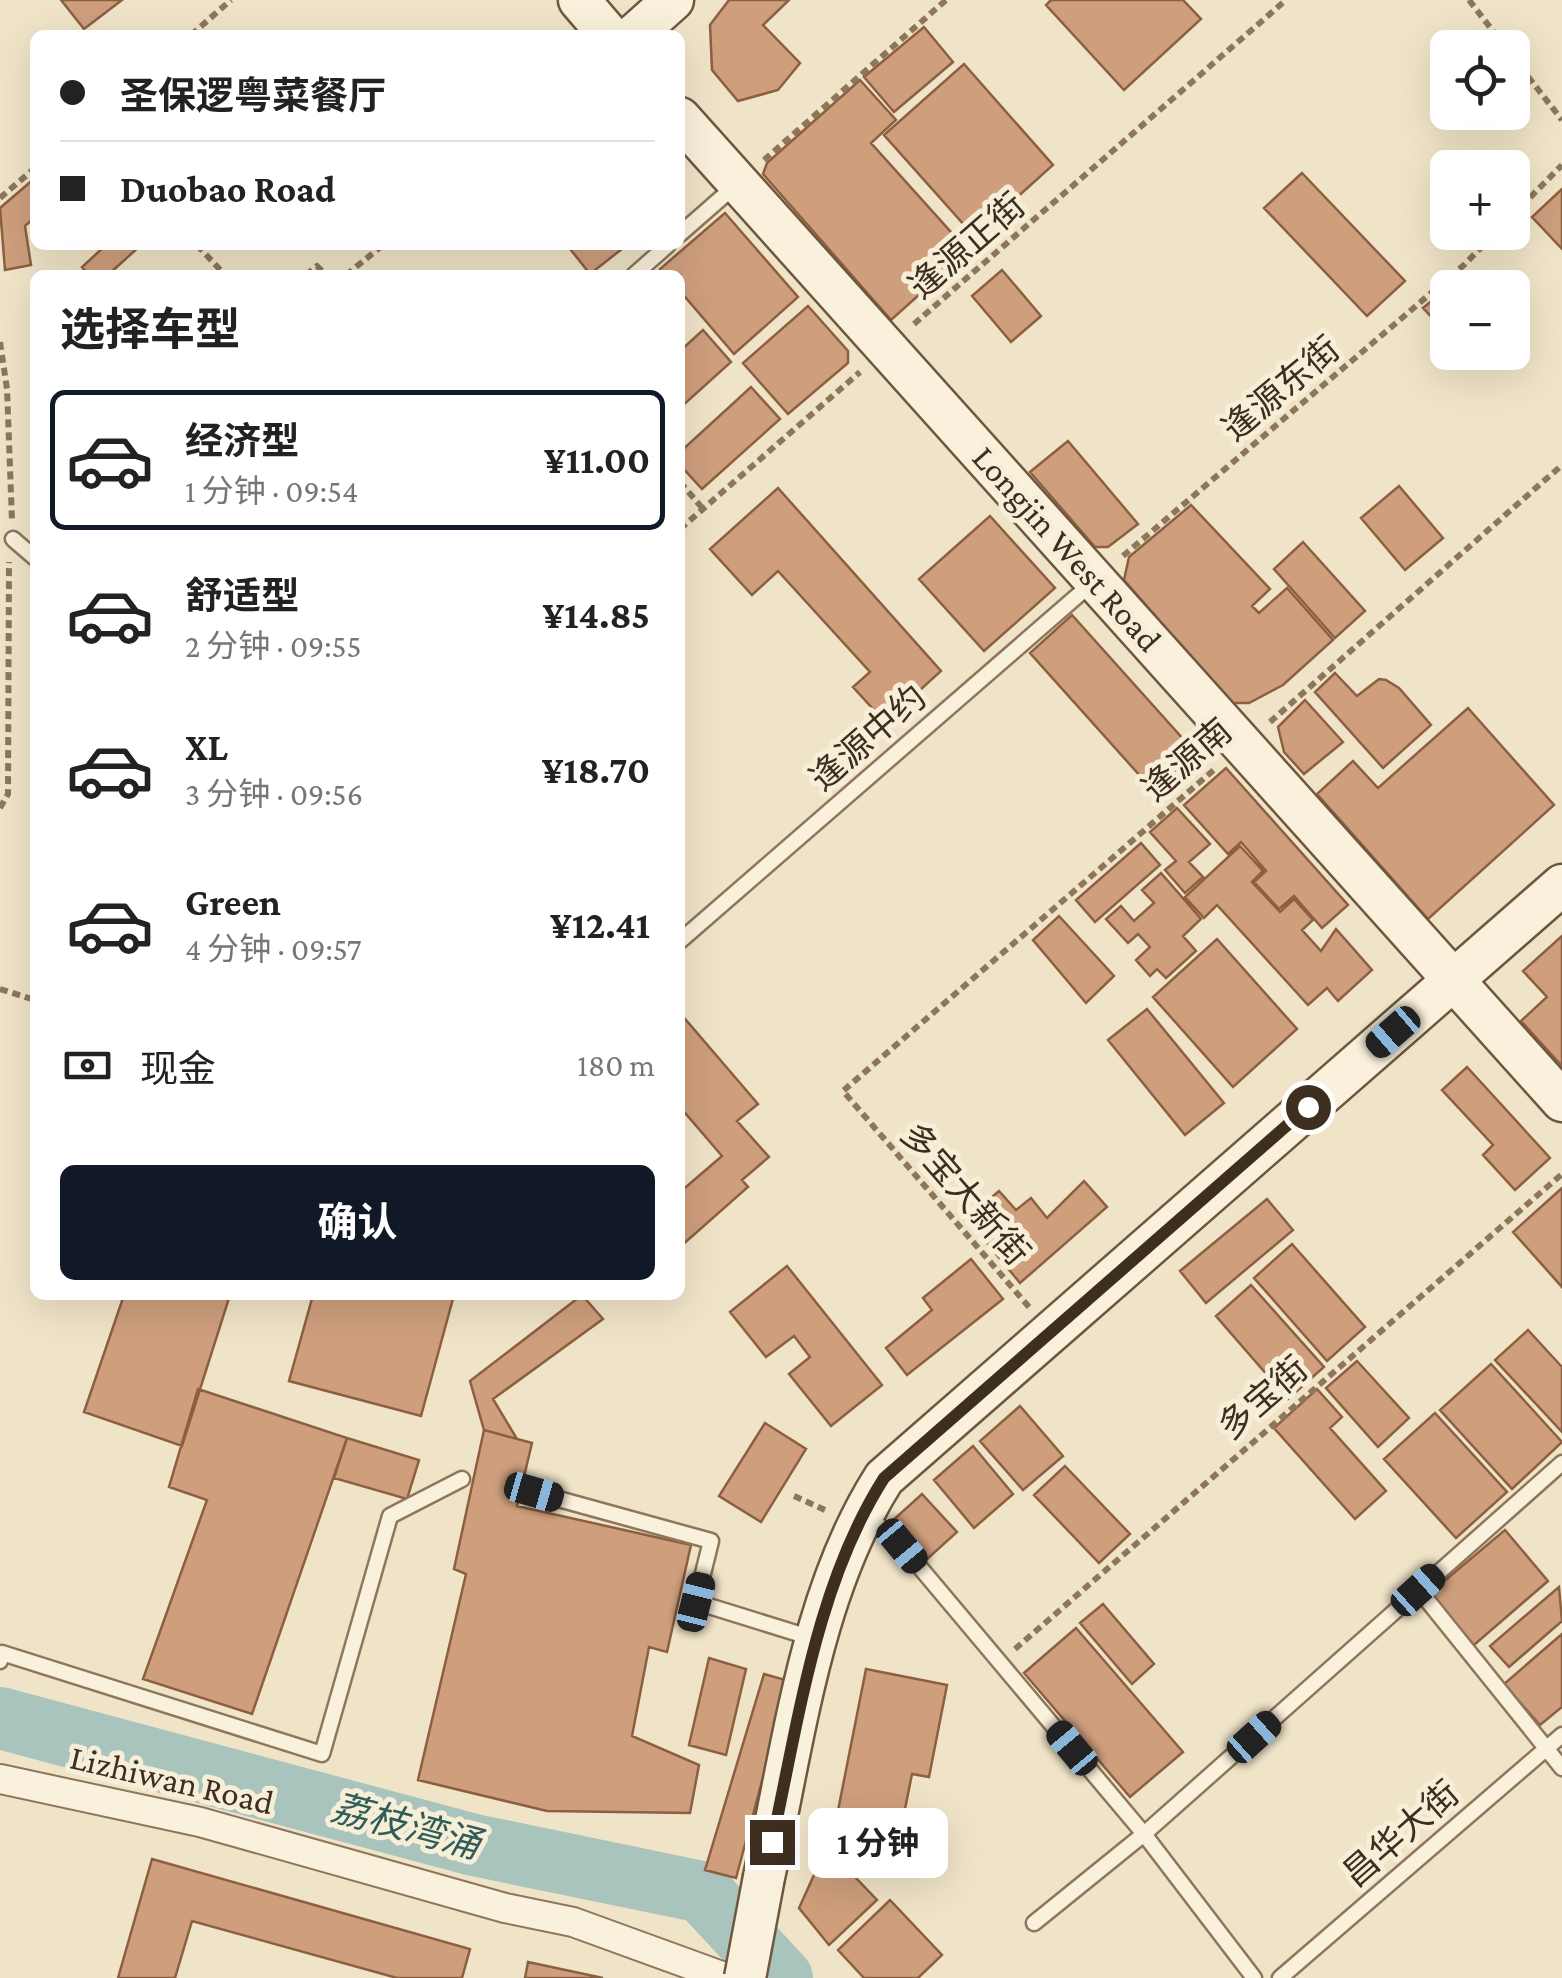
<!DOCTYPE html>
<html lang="zh">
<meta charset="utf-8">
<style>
:root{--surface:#fff;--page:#f6f6f6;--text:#222;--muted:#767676;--line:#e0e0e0;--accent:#111827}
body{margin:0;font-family:"Crimson Pro","Noto Sans SC",serif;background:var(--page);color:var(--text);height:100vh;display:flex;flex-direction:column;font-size:38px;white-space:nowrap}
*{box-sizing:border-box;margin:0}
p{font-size:32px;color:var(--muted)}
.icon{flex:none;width:55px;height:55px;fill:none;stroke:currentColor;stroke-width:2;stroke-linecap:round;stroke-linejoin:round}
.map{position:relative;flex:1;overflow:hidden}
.side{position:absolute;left:30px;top:270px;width:655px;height:1030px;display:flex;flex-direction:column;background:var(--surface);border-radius:15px;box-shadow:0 10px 40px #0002}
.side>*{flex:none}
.hud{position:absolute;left:30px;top:30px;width:655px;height:220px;border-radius:15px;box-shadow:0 10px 40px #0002;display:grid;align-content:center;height:220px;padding:0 30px;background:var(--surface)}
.tools{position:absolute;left:1430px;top:30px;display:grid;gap:20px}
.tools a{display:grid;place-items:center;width:100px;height:100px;border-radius:15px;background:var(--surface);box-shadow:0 10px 40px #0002;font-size:50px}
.end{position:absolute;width:45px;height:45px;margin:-22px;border:12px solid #3d2e20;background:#fff;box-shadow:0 0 0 5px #fff}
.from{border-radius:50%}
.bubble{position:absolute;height:70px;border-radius:15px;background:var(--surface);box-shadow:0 10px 40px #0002;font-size:32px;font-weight:700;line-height:70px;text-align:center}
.car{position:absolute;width:30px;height:60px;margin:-30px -15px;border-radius:12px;box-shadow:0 0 8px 2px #0007;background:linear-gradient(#222 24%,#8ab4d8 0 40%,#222 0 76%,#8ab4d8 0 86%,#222 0)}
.hud b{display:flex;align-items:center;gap:35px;height:95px;font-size:38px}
.hud b+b{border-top:2px solid var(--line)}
.hud i{width:25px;height:25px;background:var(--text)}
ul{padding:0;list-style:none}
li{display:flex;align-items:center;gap:30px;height:140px;margin:0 20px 15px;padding:0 10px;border:5px solid transparent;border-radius:15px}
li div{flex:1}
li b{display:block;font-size:38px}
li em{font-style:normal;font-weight:700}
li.on{border-color:var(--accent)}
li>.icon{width:90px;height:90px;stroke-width:1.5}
h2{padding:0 30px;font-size:45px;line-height:120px}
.pay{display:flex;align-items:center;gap:25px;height:110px;padding:0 30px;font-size:38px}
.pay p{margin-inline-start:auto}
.primary-button{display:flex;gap:20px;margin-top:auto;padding:20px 30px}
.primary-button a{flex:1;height:115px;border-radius:15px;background:var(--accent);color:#fff;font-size:40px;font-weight:700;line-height:115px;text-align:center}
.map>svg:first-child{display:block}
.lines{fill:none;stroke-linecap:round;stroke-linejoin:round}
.river{stroke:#a9c4bc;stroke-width:62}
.building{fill:#cf9f7d;stroke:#8d5f41;stroke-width:2.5}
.lane-casing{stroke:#8d765c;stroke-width:19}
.street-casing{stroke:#8d765c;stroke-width:32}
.secondary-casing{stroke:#6f573f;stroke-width:45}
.path{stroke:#8d765c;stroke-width:6;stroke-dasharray:8 5;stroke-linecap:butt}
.lane{stroke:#faf1dc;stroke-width:14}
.street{stroke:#faf1dc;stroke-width:28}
.secondary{stroke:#faf1dc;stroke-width:40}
.secondary-bridge-casing{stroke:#6f573f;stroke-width:45;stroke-linecap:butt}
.secondary-bridge{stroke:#faf1dc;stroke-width:40}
.route{stroke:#3d2e20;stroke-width:12}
.labels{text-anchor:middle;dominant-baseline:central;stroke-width:10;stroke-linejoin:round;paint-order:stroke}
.street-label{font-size:35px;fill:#3d2e20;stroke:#f7eed8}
.water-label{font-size:38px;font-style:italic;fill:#2f5d5a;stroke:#f7eed8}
</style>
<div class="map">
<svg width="1562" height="1978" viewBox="0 0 1562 1978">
<rect width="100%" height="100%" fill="#f0e4c8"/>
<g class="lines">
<path class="river" d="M 0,1718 L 474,1845 L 702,1892 L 782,1978"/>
</g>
<path class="building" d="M 61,0 L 122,0 L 84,29 Z
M 729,0 L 789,0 L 763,25 L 800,63 L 778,90 L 738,101 L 712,70 L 710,25 Z
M 1051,0 L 1183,0 L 1201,19 L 1124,90 L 1046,5 Z
M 924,27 L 953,62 L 894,112 L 864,77 Z
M 964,64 L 1053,165 L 974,236 L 884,135 Z
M 860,80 L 896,120 L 871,143 L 968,251 L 891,320 L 763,174 L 767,163 Z
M 1302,173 L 1405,281 L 1367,316 L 1264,208 Z
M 35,178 L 35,217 L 25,226 L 31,265 L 5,270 L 0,208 Z
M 1562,189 L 1562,249 L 1532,217 Z
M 725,213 L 798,297 L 734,354 L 680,291 L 680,275 L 666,275 L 660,269 Z
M 106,245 L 141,245 L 108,275 L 89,275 L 82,267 Z
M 567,245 L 627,245 L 590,274 Z
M 1002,270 L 1041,316 L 1011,342 L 972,296 Z
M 1445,290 L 1448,293 L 1448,335 L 1423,308 Z
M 808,306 L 848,351 L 848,363 L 788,414 L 743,363 Z
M 703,330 L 731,362 L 680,408 L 680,351 Z
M 751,387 L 780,419 L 702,489 L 680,465 L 680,452 Z
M 1068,441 L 1138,524 L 1108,547 L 1095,547 L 1030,472 Z
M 1399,486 L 1443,538 L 1405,570 L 1361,518 Z
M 778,488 L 941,671 L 885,722 L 853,687 L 870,672 L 778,571 L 752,595 L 710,549 Z
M 1191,505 L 1270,589 L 1252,606 L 1259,613 L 1287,588 L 1333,640 L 1283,685 L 1249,703 L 1231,703 L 1124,580 L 1129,557 Z
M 990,516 L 1055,588 L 984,651 L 919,579 Z
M 1303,542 L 1365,611 L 1335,638 L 1274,569 Z
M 1072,615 L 1201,759 L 1159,797 L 1030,653 Z
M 1335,673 L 1357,696 L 1379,679 L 1386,680 L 1399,688 L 1431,725 L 1383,768 L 1315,692 Z
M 1305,700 L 1343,742 L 1304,774 L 1284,752 L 1278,727 Z
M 1468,708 L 1554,805 L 1428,919 L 1317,794 L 1353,761 L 1378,788 Z
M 1226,768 L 1348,905 L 1322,928 L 1294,896 L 1279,909 L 1254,882 L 1266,871 L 1241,842 L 1228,854 L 1184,805 Z
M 1177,808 L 1210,844 L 1189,862 L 1203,877 L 1185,893 L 1165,870 L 1176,861 L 1150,832 Z
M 1141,843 L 1160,865 L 1095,922 L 1076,900 Z
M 1240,846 L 1263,871 L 1252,882 L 1280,912 L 1294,899 L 1313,920 L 1302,930 L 1321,951 L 1336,929 L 1372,970 L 1338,1001 L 1327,988 L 1308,1005 L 1217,905 L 1204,918 L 1185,897 Z
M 1161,873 L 1201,919 L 1183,936 L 1196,951 L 1166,978 L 1157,969 L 1150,976 L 1136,960 L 1150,947 L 1138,934 L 1128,943 L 1106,919 L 1121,906 L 1134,921 L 1154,903 L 1142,890 Z
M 1059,916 L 1114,976 L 1086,1003 L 1033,940 Z
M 1562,936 L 1562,1066 L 1521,1021 L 1547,997 L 1523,971 Z
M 1217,939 L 1297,1029 L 1233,1087 L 1153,997 Z
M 1147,1009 L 1224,1103 L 1185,1135 L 1108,1040 Z
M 680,1013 L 758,1104 L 737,1121 L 769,1157 L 742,1180 L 748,1187 L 680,1247 L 680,1192 L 722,1156 L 680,1107 Z
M 1467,1067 L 1550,1158 L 1515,1190 L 1483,1155 L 1493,1145 L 1442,1090 Z
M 1084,1181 L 1107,1207 L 1020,1283 L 967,1219 L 999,1191 L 1016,1210 L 1031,1198 L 1047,1218 Z
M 1562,1188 L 1562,1287 L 1513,1232 Z
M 1267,1199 L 1293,1230 L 1206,1303 L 1180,1271 Z
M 1292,1244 L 1365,1327 L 1327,1361 L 1254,1278 Z
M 971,1259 L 1003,1299 L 907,1375 L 886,1348 L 932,1310 L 923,1298 Z
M 787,1266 L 882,1385 L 831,1426 L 789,1374 L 810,1357 L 794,1336 L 766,1357 L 730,1312 Z
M 1251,1285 L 1324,1367 L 1288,1399 L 1216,1316 Z
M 124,1295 L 230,1295 L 182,1446 L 84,1412 Z
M 313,1295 L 454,1295 L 421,1416 L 289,1381 Z
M 582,1295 L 603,1319 L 493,1399 L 517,1439 L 484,1430 L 470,1381 Z
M 1528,1330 L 1562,1367 L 1562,1432 L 1495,1360 Z
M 1357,1361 L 1409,1418 L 1378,1447 L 1326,1388 Z
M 1491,1364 L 1562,1442 L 1512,1489 L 1440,1410 Z
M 198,1389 L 347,1438 L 252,1714 L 143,1679 L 207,1500 L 169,1487 Z
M 1317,1389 L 1342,1417 L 1330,1428 L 1386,1491 L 1355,1519 L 1274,1428 Z
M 1020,1406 L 1063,1456 L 1023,1490 L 980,1441 Z
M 1435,1413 L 1507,1492 L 1456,1538 L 1384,1459 Z
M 765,1423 L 806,1449 L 761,1522 L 719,1496 Z
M 484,1430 L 532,1443 L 517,1506 L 691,1545 L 667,1652 L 649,1647 L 632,1736 L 699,1765 L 690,1813 L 547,1811 L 418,1780 L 466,1574 L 454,1569 Z
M 347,1438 L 419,1460 L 407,1499 L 334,1478 Z
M 973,1446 L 1013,1494 L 974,1528 L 934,1480 Z
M 1065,1466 L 1130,1534 L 1099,1563 L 1034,1495 Z
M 922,1494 L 957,1532 L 925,1561 L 891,1522 Z
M 1505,1530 L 1548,1581 L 1474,1645 L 1430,1593 Z
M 1559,1587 L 1562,1621 L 1509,1667 L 1490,1646 Z
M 1103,1604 L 1154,1664 L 1132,1684 L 1080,1623 Z
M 1076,1628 L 1183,1752 L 1130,1797 L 1024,1673 Z
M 1562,1634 L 1562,1707 L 1540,1725 L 1504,1684 Z
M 709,1658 L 746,1669 L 726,1755 L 689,1745 Z
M 866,1669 L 947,1685 L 929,1777 L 912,1774 L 895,1859 L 831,1846 Z
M 764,1674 L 789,1681 L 736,1878 L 705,1870 Z
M 834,1855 L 877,1900 L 829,1945 L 799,1908 L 814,1875 Z
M 152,1859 L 470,1949 L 462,1978 L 397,1978 L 192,1921 L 175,1978 L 118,1978 Z
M 890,1900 L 942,1955 L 918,1978 L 864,1978 L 838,1950 Z
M 528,1962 L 603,1978 L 525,1978 Z"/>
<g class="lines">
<g class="lane-casing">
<path id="lane" d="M 680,234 L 736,185
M 634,275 L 668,245
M 13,539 L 35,558
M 680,941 L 1091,584
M 533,1492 L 711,1541 L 696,1602 L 812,1638
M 867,1515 L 902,1546 L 1144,1834 L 1254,1978
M 1419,1590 L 1562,1768
M 0,1661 L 2,1653 L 322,1754 L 390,1516 L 462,1479
M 1034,1923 L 1144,1834 L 1562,1463
M 1280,1978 L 1562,1735"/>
</g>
<g class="street-casing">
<path id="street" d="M 0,1779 L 200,1822 L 505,1908 L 573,1922 L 727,1978"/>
</g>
<g class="secondary-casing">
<path id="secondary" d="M 579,0 L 609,35
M 634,35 L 673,0
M 680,118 L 1562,1101
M 764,1877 C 794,1744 810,1594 884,1478 L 1562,885"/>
</g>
<path class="path" d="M 1469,0 L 1506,48
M 191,35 L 231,0
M 1512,56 L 1562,120
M 764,160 L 946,0
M 0,198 L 35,168
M 1512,216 L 1562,165
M 197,245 L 225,275
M 306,275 L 317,266 L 326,275
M 346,275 L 383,245
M 914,324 L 1286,0
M 0,342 L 7,389 L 12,520
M 680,482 L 703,509
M 680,529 L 860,372
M 1123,556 L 1464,265 L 1496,232
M 1270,722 L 1562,465
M 0,808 L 8,794 L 9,562
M 0,989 L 35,1000
M 1029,1307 L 843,1091 L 1215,769
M 794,1496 L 825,1510
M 1015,1649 L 1562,1174"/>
<use href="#lane" class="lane"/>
<use href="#street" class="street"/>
<use href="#secondary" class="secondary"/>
<g class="secondary-bridge-casing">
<path id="secondary-bridge" d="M 745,1978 L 764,1877"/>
</g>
<use href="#secondary-bridge" class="secondary-bridge"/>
</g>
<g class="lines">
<path class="route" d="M 772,1842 C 799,1719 816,1585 884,1478 L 1308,1107"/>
</g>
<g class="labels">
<g class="street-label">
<text transform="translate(967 246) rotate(-41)">逢源正街</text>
<text transform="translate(1281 389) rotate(-40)">逢源东街</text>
<text transform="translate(1067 549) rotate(48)">Longjin West Road</text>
<text transform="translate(868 738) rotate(-41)">逢源中约</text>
<text transform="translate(1187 760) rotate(-41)">逢源南</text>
<text transform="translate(965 1194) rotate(49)">多宝大新街</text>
<text transform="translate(1263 1398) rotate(-41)">多宝街</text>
<text transform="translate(172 1780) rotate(13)">Lizhiwan Road</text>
<text transform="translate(1401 1834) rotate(-41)">昌华大街</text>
</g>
<g class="water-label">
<text transform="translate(406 1826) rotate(15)">荔枝湾涌</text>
</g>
</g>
</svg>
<div class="tools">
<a><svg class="icon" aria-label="locate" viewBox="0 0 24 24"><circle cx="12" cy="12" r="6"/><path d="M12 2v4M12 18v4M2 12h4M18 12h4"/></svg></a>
<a>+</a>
<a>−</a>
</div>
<i class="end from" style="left:1308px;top:1107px"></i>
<i class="end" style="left:772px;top:1842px"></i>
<div class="bubble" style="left:808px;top:1808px;width:140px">1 分钟</div>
<i class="car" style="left:1393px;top:1032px;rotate:229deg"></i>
<i class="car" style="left:534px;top:1492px;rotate:106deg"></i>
<i class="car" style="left:902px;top:1546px;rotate:140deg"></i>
<i class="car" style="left:1418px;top:1590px;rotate:48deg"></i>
<i class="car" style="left:696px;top:1602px;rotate:14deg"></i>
<i class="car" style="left:1254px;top:1737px;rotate:48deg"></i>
<i class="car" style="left:1072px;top:1748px;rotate:320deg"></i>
<div class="hud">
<b><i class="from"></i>圣保逻粤菜餐厅</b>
<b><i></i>Duobao Road</b>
</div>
<section class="side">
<h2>选择车型</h2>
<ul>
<li class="on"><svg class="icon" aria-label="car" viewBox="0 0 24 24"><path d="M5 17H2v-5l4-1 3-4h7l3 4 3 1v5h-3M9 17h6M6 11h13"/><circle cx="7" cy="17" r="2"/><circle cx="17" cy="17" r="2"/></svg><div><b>经济型</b><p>1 分钟 · 09:54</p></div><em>¥11.00</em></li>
<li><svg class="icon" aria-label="car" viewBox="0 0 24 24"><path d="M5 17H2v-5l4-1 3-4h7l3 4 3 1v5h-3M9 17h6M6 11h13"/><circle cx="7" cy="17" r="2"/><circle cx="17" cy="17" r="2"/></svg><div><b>舒适型</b><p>2 分钟 · 09:55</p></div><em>¥14.85</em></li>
<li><svg class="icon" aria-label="car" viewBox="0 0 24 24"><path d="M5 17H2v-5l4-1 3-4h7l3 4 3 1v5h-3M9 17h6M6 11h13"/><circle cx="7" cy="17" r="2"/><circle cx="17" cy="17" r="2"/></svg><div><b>XL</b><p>3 分钟 · 09:56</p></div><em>¥18.70</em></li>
<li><svg class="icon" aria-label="car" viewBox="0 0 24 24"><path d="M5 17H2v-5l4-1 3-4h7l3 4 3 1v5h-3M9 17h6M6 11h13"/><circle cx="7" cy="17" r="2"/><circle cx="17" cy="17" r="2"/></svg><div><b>Green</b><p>4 分钟 · 09:57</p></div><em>¥12.41</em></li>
</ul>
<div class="pay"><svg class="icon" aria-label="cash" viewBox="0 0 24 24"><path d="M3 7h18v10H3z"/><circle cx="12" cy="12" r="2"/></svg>现金<p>180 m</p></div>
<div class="primary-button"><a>确认</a></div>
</section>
</div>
